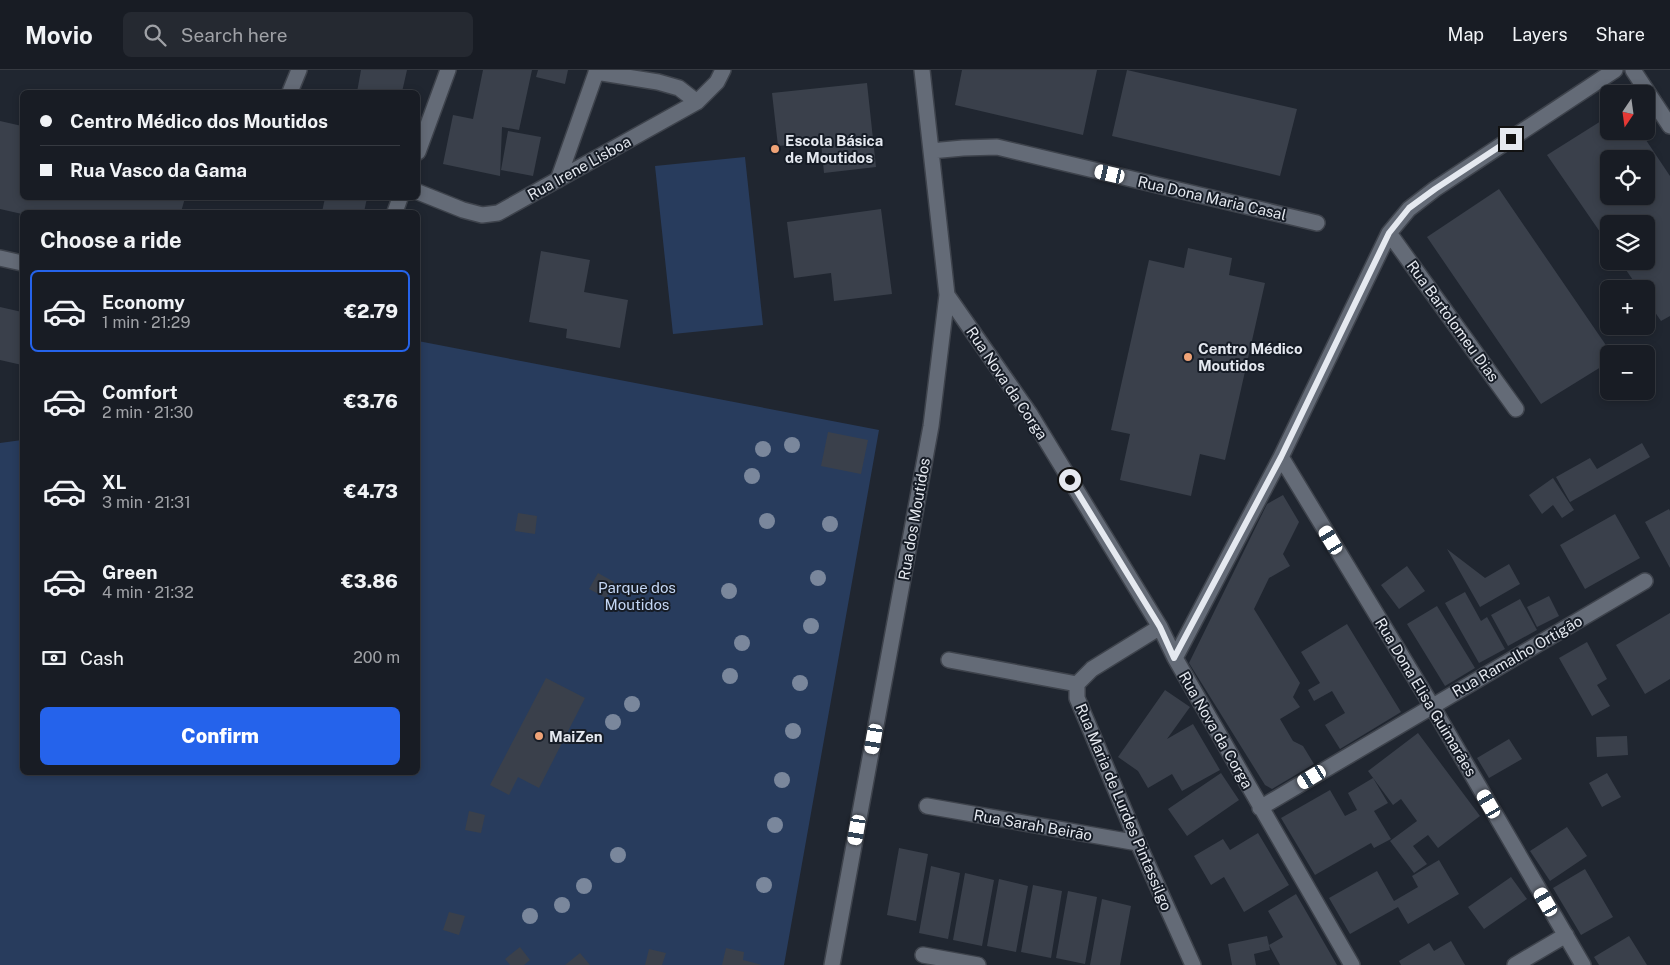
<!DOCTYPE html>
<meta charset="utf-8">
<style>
:root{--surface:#181c24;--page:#252931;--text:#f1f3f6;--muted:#9fa1a6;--line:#363a41;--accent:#2563eb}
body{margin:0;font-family:"Public Sans",sans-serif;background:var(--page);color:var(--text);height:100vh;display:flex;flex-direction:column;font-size:19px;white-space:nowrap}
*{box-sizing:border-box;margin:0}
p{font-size:16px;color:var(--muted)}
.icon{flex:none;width:28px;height:28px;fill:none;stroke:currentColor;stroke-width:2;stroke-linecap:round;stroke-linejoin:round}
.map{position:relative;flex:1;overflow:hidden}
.side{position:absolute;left:20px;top:140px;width:400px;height:565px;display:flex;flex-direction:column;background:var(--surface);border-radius:8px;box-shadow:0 2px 8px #0003,0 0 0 1px var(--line)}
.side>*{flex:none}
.banner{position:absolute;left:20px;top:20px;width:400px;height:110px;border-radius:8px;box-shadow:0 2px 8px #0003,0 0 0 1px var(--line);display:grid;align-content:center;height:110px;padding:0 20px;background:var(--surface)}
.needle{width:32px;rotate:193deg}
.buttons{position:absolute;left:1600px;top:15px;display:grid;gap:10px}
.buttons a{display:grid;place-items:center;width:55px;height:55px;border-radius:8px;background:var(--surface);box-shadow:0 2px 8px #0003,0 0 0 1px var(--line);font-size:25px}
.end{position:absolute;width:22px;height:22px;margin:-11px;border:6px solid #e5e9f0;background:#111;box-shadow:0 0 0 2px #111}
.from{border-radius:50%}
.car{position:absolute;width:15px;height:30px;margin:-15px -8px;border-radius:6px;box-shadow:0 0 4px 1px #0007;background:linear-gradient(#fff 24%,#345 0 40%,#fff 0 76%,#345 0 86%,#fff 0)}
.banner b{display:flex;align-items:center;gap:18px;height:48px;font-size:19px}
.banner b+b{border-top:1px solid var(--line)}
.banner i{width:12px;height:12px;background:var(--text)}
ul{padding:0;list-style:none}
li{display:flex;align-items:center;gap:15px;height:82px;margin:0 10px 8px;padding:0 10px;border:2px solid transparent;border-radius:8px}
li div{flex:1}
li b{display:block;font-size:19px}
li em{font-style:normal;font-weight:800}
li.on{border-color:var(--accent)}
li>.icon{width:45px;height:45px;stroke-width:1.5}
h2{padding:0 20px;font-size:22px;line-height:60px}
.pay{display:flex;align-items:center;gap:12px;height:55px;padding:0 20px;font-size:19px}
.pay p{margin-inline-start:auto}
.button{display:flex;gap:10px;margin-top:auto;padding:10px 20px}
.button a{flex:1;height:58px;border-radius:8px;background:var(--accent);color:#fff;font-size:20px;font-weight:800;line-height:58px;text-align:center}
header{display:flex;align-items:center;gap:30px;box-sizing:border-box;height:70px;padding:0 25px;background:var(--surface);border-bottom:1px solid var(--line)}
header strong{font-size:24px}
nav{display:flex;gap:28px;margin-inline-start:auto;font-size:18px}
.search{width:350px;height:45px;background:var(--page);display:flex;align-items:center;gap:12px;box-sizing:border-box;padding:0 18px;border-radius:8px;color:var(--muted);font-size:19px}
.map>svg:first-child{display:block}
.green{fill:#283c5d}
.building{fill:#3a404b;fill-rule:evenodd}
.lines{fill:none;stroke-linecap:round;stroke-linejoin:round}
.minor-casing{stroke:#3e434c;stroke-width:18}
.minor{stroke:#646b77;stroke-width:15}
.tree{fill:#7a879c}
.route{stroke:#e5e9f0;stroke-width:6}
.poi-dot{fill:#efa377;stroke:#161c26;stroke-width:2}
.labels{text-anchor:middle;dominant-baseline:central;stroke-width:4;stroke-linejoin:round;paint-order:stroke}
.poi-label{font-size:15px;font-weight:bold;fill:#e5e9f0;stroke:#161c26;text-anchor:start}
.street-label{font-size:15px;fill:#e5e9f0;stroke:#161c26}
.park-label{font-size:15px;fill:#c4d7f5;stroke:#161c26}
</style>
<header>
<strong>Movio</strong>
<div class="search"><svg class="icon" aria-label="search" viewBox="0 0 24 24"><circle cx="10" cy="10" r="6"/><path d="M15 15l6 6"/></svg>Search here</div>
<nav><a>Map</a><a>Layers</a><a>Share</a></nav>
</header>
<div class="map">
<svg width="1670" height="895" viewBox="0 0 1670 895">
<rect width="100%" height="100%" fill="#202630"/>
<path class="green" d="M 745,87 L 763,255 L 673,264 L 655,96 Z
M 418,271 L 879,360 L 784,895 L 0,895 L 0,373 L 22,370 L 22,702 L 418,702 Z"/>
<path class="building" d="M 361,0 L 407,0 L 402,22 L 357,22 Z
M 483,0 L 532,0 L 519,60 L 502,57 L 500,106 L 443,94 L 453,45 L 473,49 Z
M 538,0 L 568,0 L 565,14 L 536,7 Z
M 962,0 L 1097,0 L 1083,65 L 955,35 Z
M 1127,0 L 1297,39 L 1280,106 L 1112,66 Z
M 867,13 L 876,97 L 824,103 L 821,72 L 778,76 L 772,23 Z
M 1609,46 L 1609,61 L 1640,61 L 1670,106 L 1670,246 L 1661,251 L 1646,229 L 1646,219 L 1639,219 L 1620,191 L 1646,191 L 1646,154 L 1609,154 L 1609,175 L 1547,85 ZM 1609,89 L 1646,89 L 1646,126 L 1609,126 Z
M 0,51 L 22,56 L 22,128 L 185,128 L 181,142 L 22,142 L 22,144 L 0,139 Z
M 508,61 L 541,67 L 533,106 L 501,100 Z
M 1499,119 L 1612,284 L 1609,284 L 1609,292 L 1541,334 L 1427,167 Z
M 325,128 L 367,128 L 364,142 L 322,142 Z
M 881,139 L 892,224 L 834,231 L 831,203 L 794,208 L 787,152 Z
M 1188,178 L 1232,188 L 1229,205 L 1265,213 L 1225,390 L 1200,384 L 1191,426 L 1120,410 L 1130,364 L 1111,360 L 1149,190 L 1184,198 Z
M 541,181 L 590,190 L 584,222 L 628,230 L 620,278 L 566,268 L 567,259 L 529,252 Z
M 0,237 L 22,242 L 22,295 L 0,290 Z
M 828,362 L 868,370 L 861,404 L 821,396 Z
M 1642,373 L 1650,387 L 1570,432 L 1556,407 L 1590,388 L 1597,399 Z
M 1553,408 L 1574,440 L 1562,448 L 1553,435 L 1542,444 L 1529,425 Z
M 1283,425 L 1299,452 L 1283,484 L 1290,496 L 1269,508 L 1254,539 L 1300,613 L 1293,627 L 1300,637 L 1280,649 L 1293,671 L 1303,676 L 1314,694 L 1272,719 L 1265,715 L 1189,593 L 1267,434 Z
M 1669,439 L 1670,441 L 1670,498 L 1645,452 Z
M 518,443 L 537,446 L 535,464 L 515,461 Z
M 1615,444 L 1640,488 L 1585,519 L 1560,475 Z
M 1447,479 L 1485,508 L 1509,494 L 1520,514 L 1480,537 Z
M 1407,496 L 1425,521 L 1399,539 L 1381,515 Z
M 598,503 L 614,512 L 606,528 L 589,519 Z
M 1465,522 L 1481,551 L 1487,547 L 1505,579 L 1479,593 L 1445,533 Z
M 1549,526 L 1559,546 L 1537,557 L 1527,537 Z
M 1520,529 L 1537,560 L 1508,576 L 1491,545 Z
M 1437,536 L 1475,598 L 1445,616 L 1407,554 Z
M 1670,543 L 1670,609 L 1645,624 L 1616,575 Z
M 1347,554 L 1401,642 L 1340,679 L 1325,655 L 1345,643 L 1332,621 L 1314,631 L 1308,620 L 1320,613 L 1301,582 Z
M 1587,572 L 1607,609 L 1597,615 L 1610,636 L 1592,646 L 1559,588 Z
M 546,608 L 585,628 L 539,718 L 518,707 L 509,725 L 490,715 Z
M 1165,620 L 1190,637 L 1167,669 L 1193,654 L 1220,700 L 1182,721 L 1172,704 L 1148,718 L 1138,701 L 1118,687 Z
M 1418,663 L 1480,746 L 1438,778 L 1428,765 L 1413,776 L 1427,794 L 1414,803 L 1390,771 L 1417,751 L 1401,729 L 1393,735 L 1368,701 Z
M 1627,666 L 1628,685 L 1597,687 L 1596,667 Z
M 1509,669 L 1522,689 L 1489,708 L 1477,688 Z
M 1221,703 L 1239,730 L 1187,766 L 1168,739 Z
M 1607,703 L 1621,727 L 1602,737 L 1589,713 Z
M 1373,708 L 1388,733 L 1374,741 L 1391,769 L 1374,778 L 1371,773 L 1315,805 L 1281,748 L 1330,720 L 1345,746 L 1357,740 L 1348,723 Z
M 469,741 L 485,745 L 481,763 L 465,760 Z
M 1567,757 L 1587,786 L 1550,811 L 1530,781 Z
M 1258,763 L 1289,815 L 1244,842 L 1224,807 L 1211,815 L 1194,786 L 1223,769 L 1230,780 Z
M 899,778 L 928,784 L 916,851 L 887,845 Z
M 1439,790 L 1459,824 L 1408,854 L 1398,837 L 1350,864 L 1329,828 L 1377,801 L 1394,831 L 1418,817 L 1412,806 Z
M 931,796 L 960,803 L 948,869 L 919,863 Z
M 1585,799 L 1613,847 L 1581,865 L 1553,818 Z
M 965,803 L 994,810 L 982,876 L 953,870 Z
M 1511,807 L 1527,829 L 1484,859 L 1468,837 Z
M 999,809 L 1028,816 L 1016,882 L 987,876 Z
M 1033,815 L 1062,821 L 1051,888 L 1021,882 Z
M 1068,821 L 1097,827 L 1085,894 L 1056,888 Z
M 1296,824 L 1337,895 L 1280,895 L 1269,875 L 1270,880 L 1254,884 L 1256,895 L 1232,895 L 1228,874 L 1267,866 L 1269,875 L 1283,867 L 1268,841 Z
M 1102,829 L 1131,836 L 1120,895 L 1090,895 Z
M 449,842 L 465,846 L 459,865 L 443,860 Z
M 1629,866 L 1647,895 L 1599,895 L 1594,887 Z
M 1451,871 L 1465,895 L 1401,895 L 1399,891 L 1429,873 L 1434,881 Z
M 520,877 L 530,890 L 524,895 L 510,895 L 505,889 Z
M 726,878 L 744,882 L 743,890 L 762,895 L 722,895 Z
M 649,879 L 666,883 L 662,895 L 645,895 Z
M 580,883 L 590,895 L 565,895 Z"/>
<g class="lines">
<g class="minor-casing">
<path id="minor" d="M 1633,0 L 1670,56
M 596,2 L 658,12 L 679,18 L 697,32
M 290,22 L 299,0
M 931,81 L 963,78 L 997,77 L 1317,153
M 418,82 L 448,0
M 558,110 L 597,0
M 418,122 L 463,140 L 482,145 L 498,143 L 697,32 L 717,12 L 723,0
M 395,142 L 400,128
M 1389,163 L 1516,339
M 0,188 L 22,193
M 947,225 L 1030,344 L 1160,557 L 1175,588 L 1352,895
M 1281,387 L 1432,636 L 1583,895
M 1160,557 L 1092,599 L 1077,614 L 1077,628 L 1138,773 L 1193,895
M 1175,588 L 1281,387 L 1389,163 L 1409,139 L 1435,119 L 1615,0
M 949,590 L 1077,614
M 927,736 L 1138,773
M 1260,738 L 1645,511
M 923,885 L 978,895
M 832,895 L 931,356 L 947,225 L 922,0
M 1515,895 L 1566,865"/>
</g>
<use href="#minor" class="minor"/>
</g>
<g class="tree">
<circle cx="792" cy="375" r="8"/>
<circle cx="763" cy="379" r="8"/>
<circle cx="752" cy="406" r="8"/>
<circle cx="767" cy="451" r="8"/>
<circle cx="830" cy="454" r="8"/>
<circle cx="818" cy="508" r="8"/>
<circle cx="729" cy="521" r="8"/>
<circle cx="811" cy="556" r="8"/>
<circle cx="742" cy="573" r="8"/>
<circle cx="730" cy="606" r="8"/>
<circle cx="800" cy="613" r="8"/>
<circle cx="632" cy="634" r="8"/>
<circle cx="613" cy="652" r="8"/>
<circle cx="793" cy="661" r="8"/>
<circle cx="782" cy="710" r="8"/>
<circle cx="775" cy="755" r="8"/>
<circle cx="618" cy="785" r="8"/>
<circle cx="764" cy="815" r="8"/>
<circle cx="584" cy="816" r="8"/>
<circle cx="562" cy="835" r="8"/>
<circle cx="530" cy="846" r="8"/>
</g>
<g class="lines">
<path class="route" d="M 1070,410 L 1160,557 L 1174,588 L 1281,387 L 1389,163 L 1409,138 L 1435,119 L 1511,69"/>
</g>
<g class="poi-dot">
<circle cx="775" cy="79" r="5"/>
<circle cx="1188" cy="287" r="5"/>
<circle cx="539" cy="666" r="5"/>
</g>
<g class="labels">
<g class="poi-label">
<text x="785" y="70">Escola Básica<tspan x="785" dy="17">de Moutidos</tspan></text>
<text x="1198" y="278">Centro Médico<tspan x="1198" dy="17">Moutidos</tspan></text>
<text x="549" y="666">MaiZen</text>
</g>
<g class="street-label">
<text transform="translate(579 98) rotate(-29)">Rua Irene Lisboa</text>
<text transform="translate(1212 128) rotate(13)">Rua Dona Maria Casal</text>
<text transform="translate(1453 251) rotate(54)">Rua Bartolomeu Dias</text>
<text transform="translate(1007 313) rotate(56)">Rua Nova da Corga</text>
<text transform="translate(914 449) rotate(-80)">Rua dos Moutidos</text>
<text transform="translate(1517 586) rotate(-30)">Rua Ramalho Ortigão</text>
<text transform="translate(1426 627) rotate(59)">Rua Dona Elisa Guimarães</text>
<text transform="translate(1216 660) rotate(60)">Rua Nova da Corga</text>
<text transform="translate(1124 737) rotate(67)">Rua Maria de Lurdes Pintassilgo</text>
<text transform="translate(1033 755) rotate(10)">Rua Sarah Beirão</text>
</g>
<g class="park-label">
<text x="637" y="517">Parque dos<tspan x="637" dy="17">Moutidos</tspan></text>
</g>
</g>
</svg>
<div class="buttons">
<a><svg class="needle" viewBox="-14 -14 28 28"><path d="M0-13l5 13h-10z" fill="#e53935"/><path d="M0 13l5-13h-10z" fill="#9fa1a6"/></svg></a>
<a><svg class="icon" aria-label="locate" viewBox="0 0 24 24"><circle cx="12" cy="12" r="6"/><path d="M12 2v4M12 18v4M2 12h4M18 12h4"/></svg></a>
<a><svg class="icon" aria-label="layers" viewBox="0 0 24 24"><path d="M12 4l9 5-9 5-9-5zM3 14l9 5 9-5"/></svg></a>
<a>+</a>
<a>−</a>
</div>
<i class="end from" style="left:1070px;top:410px"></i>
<i class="end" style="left:1511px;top:69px"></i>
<i class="car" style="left:1110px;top:104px;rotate:283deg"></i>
<i class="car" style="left:1331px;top:470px;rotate:329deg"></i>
<i class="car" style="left:874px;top:669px;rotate:190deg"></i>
<i class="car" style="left:1312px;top:707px;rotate:239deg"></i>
<i class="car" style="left:1489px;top:734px;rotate:330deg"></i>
<i class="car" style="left:857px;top:760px;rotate:190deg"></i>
<i class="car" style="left:1546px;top:832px;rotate:330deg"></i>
<div class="banner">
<b><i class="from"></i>Centro Médico dos Moutidos</b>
<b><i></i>Rua Vasco da Gama</b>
</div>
<section class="side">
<h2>Choose a ride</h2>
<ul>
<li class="on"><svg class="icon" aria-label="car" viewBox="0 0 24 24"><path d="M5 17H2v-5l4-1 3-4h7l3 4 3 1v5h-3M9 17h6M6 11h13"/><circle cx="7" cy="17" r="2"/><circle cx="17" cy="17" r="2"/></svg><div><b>Economy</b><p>1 min · 21:29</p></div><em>€2.79</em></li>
<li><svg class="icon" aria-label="car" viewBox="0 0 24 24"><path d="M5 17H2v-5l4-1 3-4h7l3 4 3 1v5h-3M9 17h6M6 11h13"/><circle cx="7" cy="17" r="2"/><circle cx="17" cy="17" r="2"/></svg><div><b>Comfort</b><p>2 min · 21:30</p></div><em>€3.76</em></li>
<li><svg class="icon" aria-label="car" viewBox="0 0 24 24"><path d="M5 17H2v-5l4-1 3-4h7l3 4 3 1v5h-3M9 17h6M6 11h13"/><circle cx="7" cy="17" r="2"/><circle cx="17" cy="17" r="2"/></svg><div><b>XL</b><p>3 min · 21:31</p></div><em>€4.73</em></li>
<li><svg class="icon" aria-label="car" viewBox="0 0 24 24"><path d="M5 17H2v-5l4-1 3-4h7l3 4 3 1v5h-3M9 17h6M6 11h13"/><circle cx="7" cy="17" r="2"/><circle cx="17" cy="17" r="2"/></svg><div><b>Green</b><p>4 min · 21:32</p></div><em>€3.86</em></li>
</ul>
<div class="pay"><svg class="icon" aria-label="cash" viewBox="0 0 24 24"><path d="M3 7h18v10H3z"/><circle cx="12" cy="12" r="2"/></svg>Cash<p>200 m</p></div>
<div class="button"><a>Confirm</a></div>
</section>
</div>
